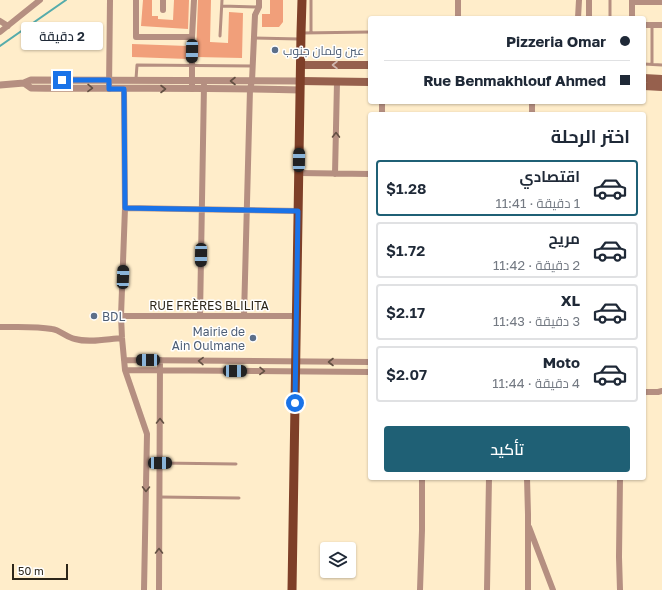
<!DOCTYPE html>
<html lang="ar">
<meta charset="utf-8">
<style>
:root{--surface:#fff;--page:#f2f2f3;--text:#1f2937;--muted:#747a83;--line:#e0e1e3;--accent:#1f6075}
body{margin:0;font-family:"Golos Text",Cairo,sans-serif;background:var(--page);color:var(--text);direction:rtl;height:100vh;display:flex;flex-direction:column;font-size:15px;white-space:nowrap}
*{box-sizing:border-box;margin:0}
p{font-size:13px;color:var(--muted)}
.icon{flex:none;width:22px;height:22px;fill:none;stroke:currentColor;stroke-width:2;stroke-linecap:round;stroke-linejoin:round}
.map{position:relative;flex:1;overflow:hidden;direction:ltr}
.sheet{position:absolute;left:368px;top:112px;width:278px;height:368px;display:flex;flex-direction:column;background:var(--surface);border-radius:4px;box-shadow:0 1px 3px #0004;direction:rtl}
.sheet>*{flex:none}
.hud{position:absolute;left:368px;top:16px;width:278px;height:88px;border-radius:4px;box-shadow:0 1px 3px #0004;direction:rtl;display:grid;align-content:center;height:88px;padding:0 16px;background:var(--surface)}
.controls{position:absolute;left:320px;top:542px;display:grid;gap:8px}
.controls a{display:grid;place-items:center;width:36px;height:36px;border-radius:4px;background:var(--surface);box-shadow:0 1px 3px #0004;font-size:20px}
.scale{position:absolute;left:12px;bottom:10px;width:56px;box-sizing:border-box;padding-left:4px;border:2px solid #2d2619;border-top:0;font-size:11px;line-height:14px;white-space:nowrap;color:#2d2619;-webkit-text-stroke:3px #fff;paint-order:stroke}
.end{position:absolute;width:18px;height:18px;margin:-9px;border:5px solid #1a73e8;background:#fff;box-shadow:0 0 0 2px #fff}
.from{border-radius:50%}
.bubble{position:absolute;height:28px;border-radius:4px;background:var(--surface);box-shadow:0 1px 3px #0004;font-size:13px;font-weight:600;line-height:28px;text-align:center;direction:rtl}
.car{position:absolute;width:12px;height:24px;margin:-12px -6px;border-radius:5px;box-shadow:0 0 3px 1px #0007;background:linear-gradient(#222 24%,#8ab4d8 0 40%,#222 0 76%,#8ab4d8 0 86%,#222 0)}
.hud b{display:flex;align-items:center;gap:14px;height:38px;font-size:15px}
.hud b+b{border-top:1px solid var(--line)}
.hud i{width:10px;height:10px;background:var(--text)}
ul{padding:0;list-style:none}
li{display:flex;align-items:center;gap:12px;height:56px;margin:0 8px 6px;padding:0 8px;border:2px solid var(--line);border-radius:4px}
li div{flex:1}
li b{display:block;font-size:15px}
li em{font-style:normal;font-weight:600}
li.active{border-color:var(--accent)}
li>.icon{width:36px;height:36px;stroke-width:1.5}
h2{padding:0 16px;font-size:18px;line-height:48px}
.cta{display:flex;gap:8px;margin-top:auto;padding:8px 16px}
.cta a{flex:1;height:46px;border-radius:4px;background:var(--accent);color:#fff;font-size:16px;font-weight:600;line-height:46px;text-align:center}
.map>svg:first-child{display:block}
.lines{fill:none;stroke-linecap:round;stroke-linejoin:round}
.stream{stroke:#56acab;stroke-width:2}
.building{fill:#f19f7a}
.service{stroke:#b58f81;stroke-width:3}
.minor{stroke:#b58f81;stroke-width:6}
.tertiary{stroke:#b58f81;stroke-width:7}
.secondary{stroke:#96604d;stroke-width:8}
.primary{stroke:#7e3f28;stroke-width:9}
.oneway{stroke:#d0b7af}
.oneway2{stroke:#635043}
.route{stroke:#1a73e8;stroke-width:5}
.service-dot{fill:#5c6f8a;stroke:#fff;stroke-width:1.5}
.labels{text-anchor:middle;dominant-baseline:central;stroke-width:3;stroke-linejoin:round;paint-order:stroke}
.service-label{font-size:12px;fill:#4e5e75;stroke:#fff;text-anchor:start}
.street-label{font-size:12px;fill:#2d2619;stroke:#fff}
</style>
<div class="map">
<svg width="662" height="590" viewBox="0 0 662 590">
<rect width="100%" height="100%" fill="#ffedca"/>
<g class="lines">
<path class="stream" d="M 0,46 L 66,0"/>
</g>
<path class="building" d="M 143,0 L 152,0 L 152,16 L 158,16 L 158,19 L 173,20 L 174,0 L 189,0 L 188,29 L 141,26 Z
M 198,0 L 211,0 L 210,42 L 228,43 L 229,12 L 243,13 L 242,58 L 196,57 Z
M 270,0 L 283,0 L 283,22 L 279,27 L 262,27 L 262,14 L 270,14 Z
M 132,44 L 188,46 L 188,59 L 132,57 Z"/>
<g class="lines">
<path class="service" d="M 222,6 L 259,7
M 610,18 L 610,0
M 302,33 L 370,32
M 311,33 L 311,0
M 220,36 L 222,0
M 254,38 L 300,39
M 644,64 L 662,65
M 652,64 L 652,25
M 136,79 L 137,65 L 253,66
M 160,463 L 236,464
M 159,497 L 239,498"/>
<path class="minor" d="M 136,0 L 136,37 L 192,37 L 192,89
M 458,0 L 458,18
M 632,0 L 632,18
M 632,2 L 662,2
M 163,10 L 163,0
M 578,18 L 579,0
M 589,18 L 589,0
M 0,21 L 8,26
M 644,25 L 662,25
M 0,32 L 40,0
M 192,37 L 194,0
M 109,89 L 110,0
M 124,89 L 125,208 L 121,316 L 122,338 L 125,370 L 147,434 L 144,590
M 382,114 L 382,102
M 532,114 L 532,102
M 299,173 L 370,174
M 335,174 L 337,82
M 125,208 L 298,211
M 121,316 L 296,316
M 200,316 L 204,85
M 244,316 L 250,89 L 252,81 L 255,15 L 259,7 L 259,0
M 1,327 C 18,327 36,326 52,329 C 60,330 66,337 75,339 C 89,343 107,339 122,338
M 124,360 L 370,362
M 125,370 L 370,372
M 644,392 L 658,392 L 662,391
M 527,478 L 528,514 L 528,590
M 620,478 L 619,557 L 620,590
M 529,527 L 553,590
M 159,590 L 160,360
M 420,590 L 422,530 L 422,478
M 487,590 L 489,478"/>
<path class="tertiary" d="M 24,83 L 31,80 L 300,81
M 0,85 L 24,83 L 31,88 C 121,89 210,87 300,90"/>
<path class="secondary" d="M 301,65 L 370,65
M 644,78 L 662,79
M 300,81 L 370,82
M 644,86 L 662,87"/>
<path class="primary" d="M 292,590 L 301,33 L 302,0"/>
</g>
<defs><path id="oneway-chevron" d="M-2-3.5L2.5 0L-2 3.5" fill="none" stroke-width="1.6" stroke-linecap="round" stroke-linejoin="round"/></defs>
<use class="oneway" href="#oneway-chevron" transform="translate(335 65) rotate(-180)"/>
<g class="oneway2">
<use href="#oneway-chevron" transform="translate(233 81) rotate(-180)"/>
<use href="#oneway-chevron" transform="translate(90 88) rotate(1)"/>
<use href="#oneway-chevron" transform="translate(163 89)"/>
<use href="#oneway-chevron" transform="translate(336 135) rotate(-89)"/>
<use href="#oneway-chevron" transform="translate(201 361) rotate(-179)"/>
<use href="#oneway-chevron" transform="translate(331 362) rotate(-180)"/>
<use href="#oneway-chevron" transform="translate(262 371) rotate(1)"/>
<use href="#oneway-chevron" transform="translate(160 421) rotate(-90)"/>
<use href="#oneway-chevron" transform="translate(146 489) rotate(91)"/>
<use href="#oneway-chevron" transform="translate(159 551) rotate(-90)"/>
</g>
<g class="lines">
<path class="route" d="M 62,80 L 109,80 L 109,89 L 124,89 L 125,208 L 298,211 L 295,403"/>
</g>
<g class="service-dot">
<circle cx="275" cy="50" r="4"/>
<circle cx="94" cy="316" r="4"/>
<circle cx="253" cy="338" r="4"/>
</g>
<g class="labels">
<g class="service-label">
<text x="283" y="50">عين ولمان جنوب</text>
<text x="102" y="316">BDL</text>
<text x="245" y="331" text-anchor="end">Mairie de<tspan x="245" dy="14">Ain Oulmane</tspan></text>
</g>
<g class="street-label">
<text x="209" y="305">RUE FRÈRES BLILITA</text>
</g>
</g>
</svg>
<div class="controls">
<a><svg class="icon" aria-label="layers" viewBox="0 0 24 24"><path d="M12 4l9 5-9 5-9-5zM3 14l9 5 9-5"/></svg></a>
</div>
<div class="scale">50 m</div>
<i class="end from" style="left:295px;top:403px"></i>
<i class="end" style="left:62px;top:80px"></i>
<div class="bubble" style="left:21px;top:22px;width:82px">2 دقيقة</div>
<i class="car" style="left:192px;top:51px;rotate:181deg"></i>
<i class="car" style="left:299px;top:160px;rotate:1deg"></i>
<i class="car" style="left:201px;top:255px;rotate:181deg"></i>
<i class="car" style="left:123px;top:277px;rotate:2deg"></i>
<i class="car" style="left:148px;top:360px;rotate:270deg"></i>
<i class="car" style="left:235px;top:371px;rotate:91deg"></i>
<i class="car" style="left:160px;top:463px;rotate:90deg"></i>
<div class="hud">
<b><i class="from"></i>Pizzeria Omar</b>
<b><i></i>Rue Benmakhlouf Ahmed</b>
</div>
<section class="sheet">
<h2>اختر الرحلة</h2>
<ul>
<li class="active"><svg class="icon" aria-label="car" viewBox="0 0 24 24"><path d="M5 17H2v-5l4-1 3-4h7l3 4 3 1v5h-3M9 17h6M6 11h13"/><circle cx="7" cy="17" r="2"/><circle cx="17" cy="17" r="2"/></svg><div><b>اقتصادي</b><p>1 دقيقة · 11:41</p></div><em>$1.28</em></li>
<li><svg class="icon" aria-label="car" viewBox="0 0 24 24"><path d="M5 17H2v-5l4-1 3-4h7l3 4 3 1v5h-3M9 17h6M6 11h13"/><circle cx="7" cy="17" r="2"/><circle cx="17" cy="17" r="2"/></svg><div><b>مريح</b><p>2 دقيقة · 11:42</p></div><em>$1.72</em></li>
<li><svg class="icon" aria-label="car" viewBox="0 0 24 24"><path d="M5 17H2v-5l4-1 3-4h7l3 4 3 1v5h-3M9 17h6M6 11h13"/><circle cx="7" cy="17" r="2"/><circle cx="17" cy="17" r="2"/></svg><div><b>XL</b><p>3 دقيقة · 11:43</p></div><em>$2.17</em></li>
<li><svg class="icon" aria-label="car" viewBox="0 0 24 24"><path d="M5 17H2v-5l4-1 3-4h7l3 4 3 1v5h-3M9 17h6M6 11h13"/><circle cx="7" cy="17" r="2"/><circle cx="17" cy="17" r="2"/></svg><div><b>Moto</b><p>4 دقيقة · 11:44</p></div><em>$2.07</em></li>
</ul>
<div class="cta"><a>تأكيد</a></div>
</section>
</div>
